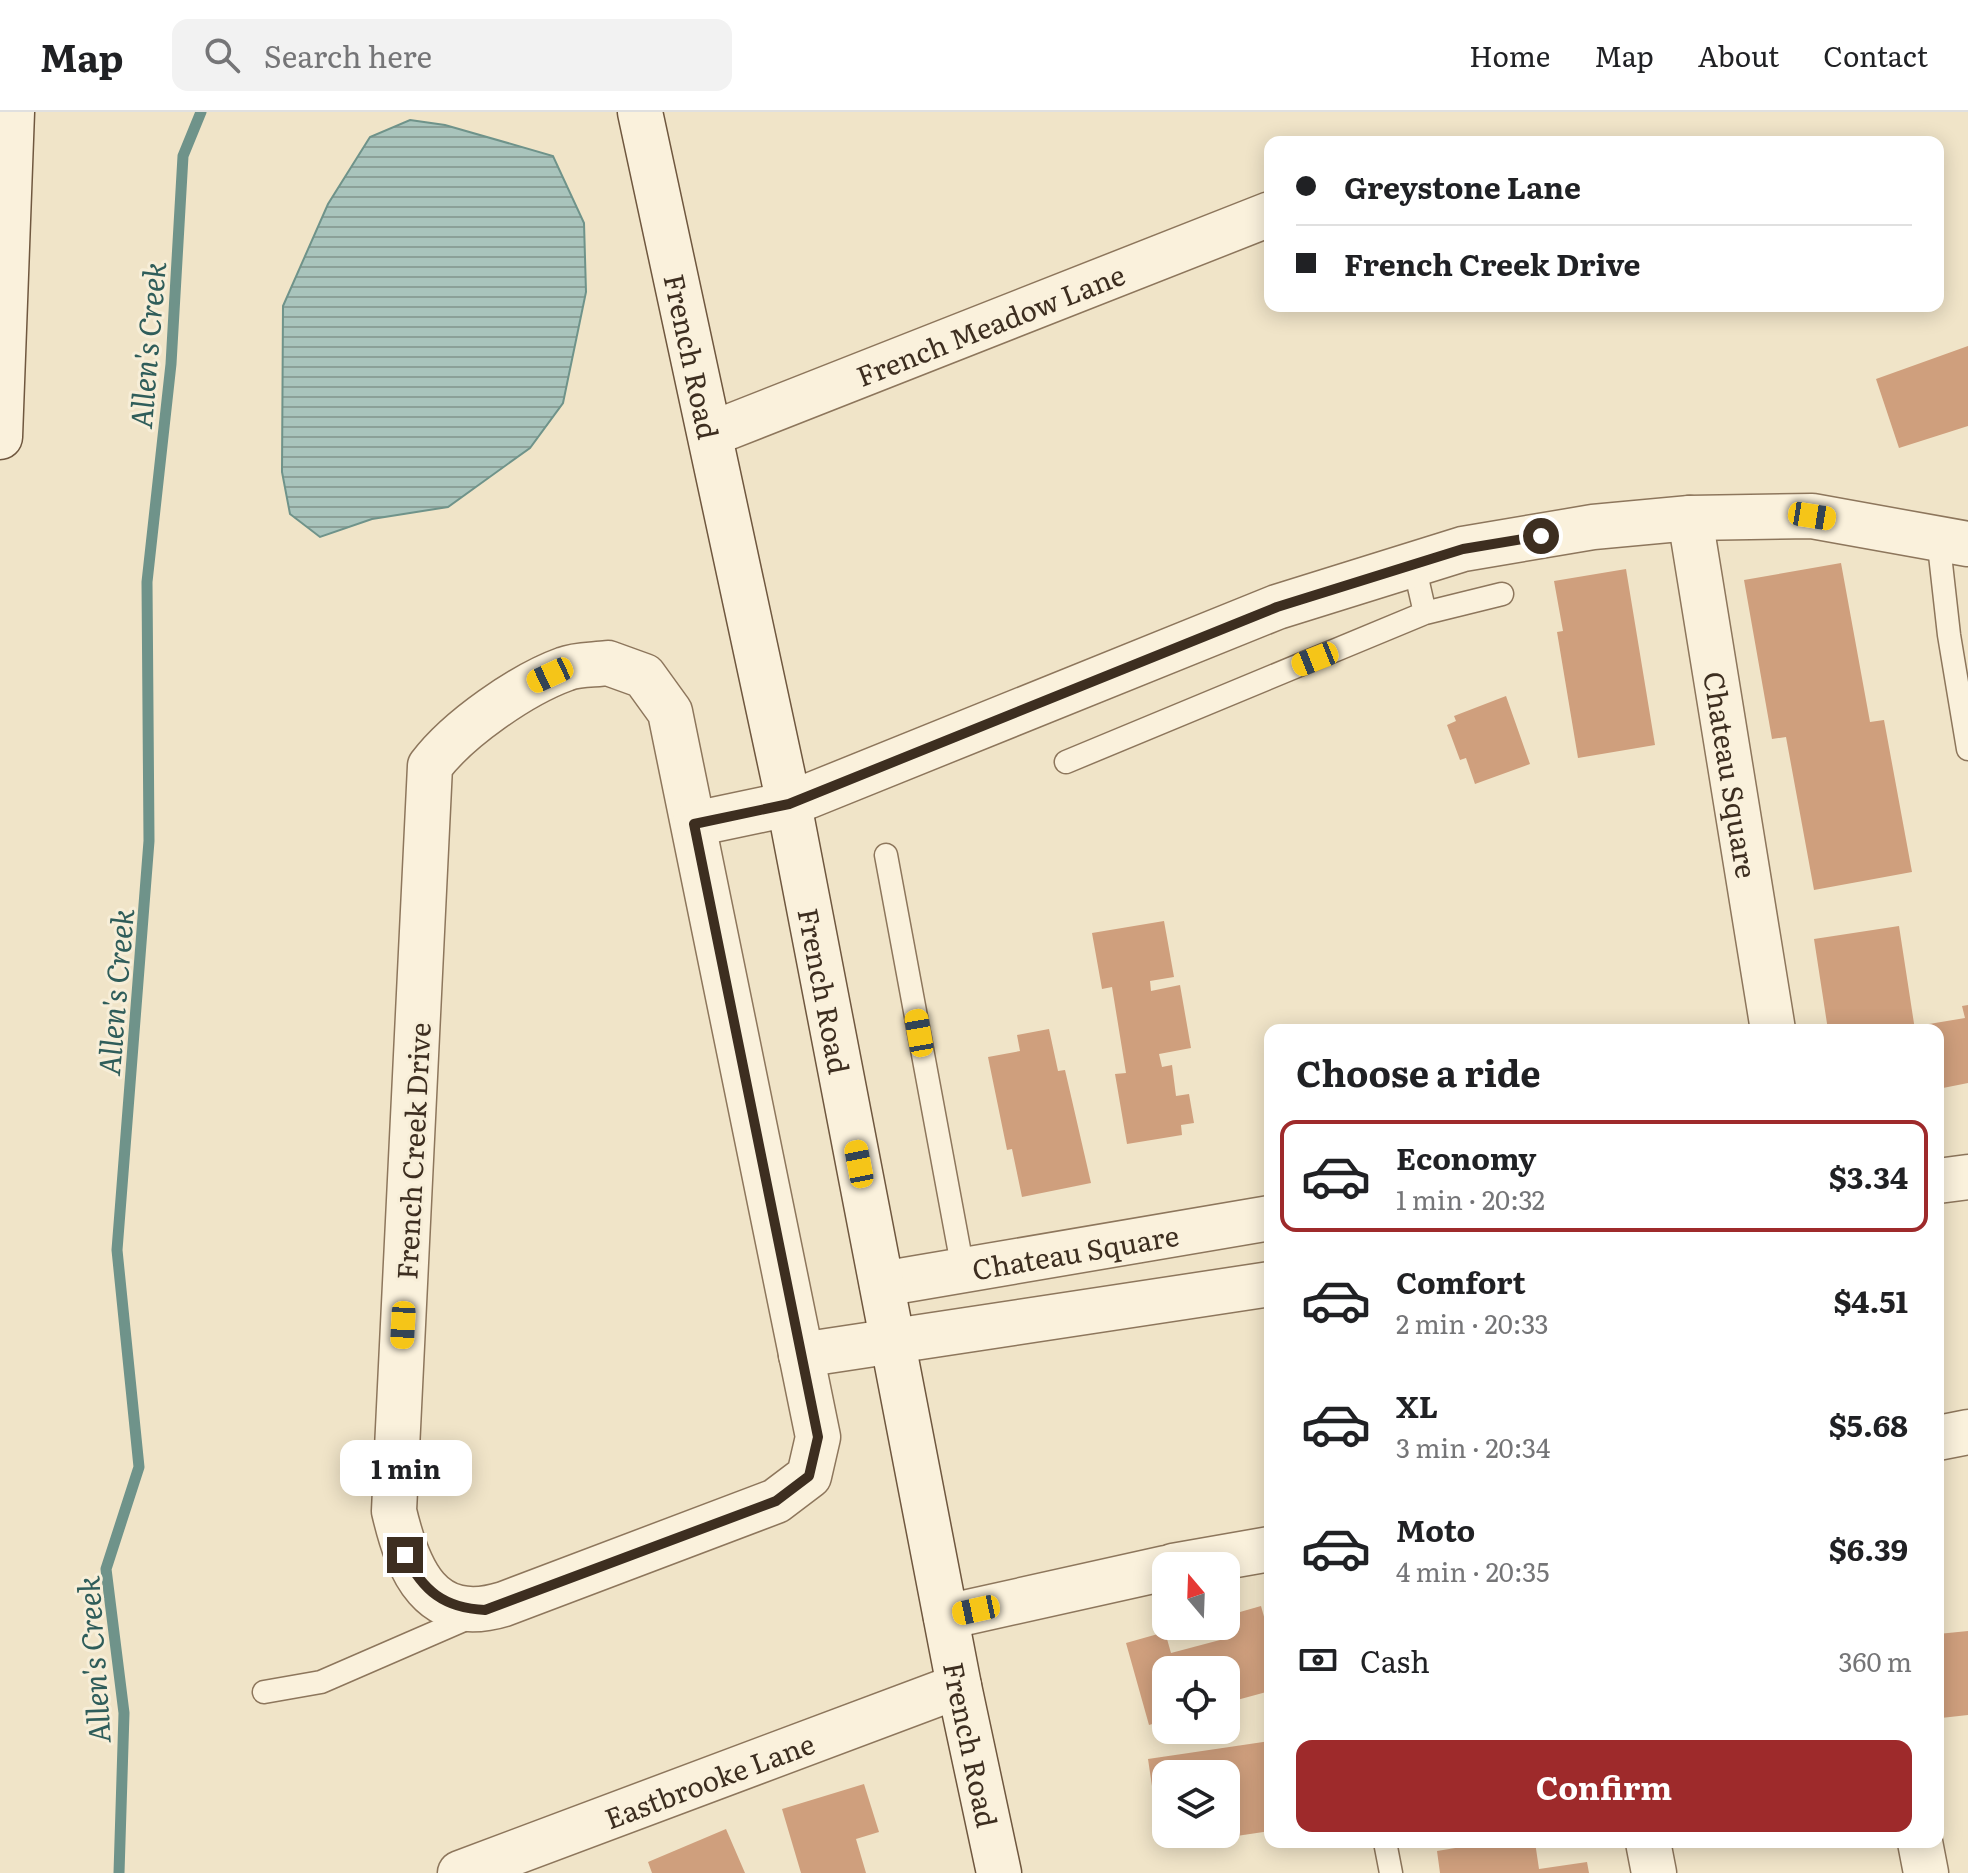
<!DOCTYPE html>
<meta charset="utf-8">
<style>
:root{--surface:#fff;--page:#f2f2f2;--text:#202124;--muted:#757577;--line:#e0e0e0;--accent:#9e2a2b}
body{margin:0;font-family:Literata,serif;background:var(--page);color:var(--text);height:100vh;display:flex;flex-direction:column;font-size:30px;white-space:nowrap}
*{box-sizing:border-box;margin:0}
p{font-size:26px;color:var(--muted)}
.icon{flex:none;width:44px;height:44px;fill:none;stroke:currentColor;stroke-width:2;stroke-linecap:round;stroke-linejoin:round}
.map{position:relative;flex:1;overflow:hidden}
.sheet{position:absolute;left:1264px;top:912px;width:680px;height:824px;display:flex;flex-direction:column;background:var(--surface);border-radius:16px;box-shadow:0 4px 20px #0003}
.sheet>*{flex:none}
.banner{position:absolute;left:1264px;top:24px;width:680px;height:176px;border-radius:16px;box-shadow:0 4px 20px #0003;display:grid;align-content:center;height:176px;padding:0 32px;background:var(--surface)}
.needle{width:52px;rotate:341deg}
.controls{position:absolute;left:1152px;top:1440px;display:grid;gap:16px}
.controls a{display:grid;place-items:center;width:88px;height:88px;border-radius:16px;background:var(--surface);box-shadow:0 4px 20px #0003;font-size:40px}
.end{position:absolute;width:36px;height:36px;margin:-18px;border:10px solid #3d2e20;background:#fff;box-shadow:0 0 0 4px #fff}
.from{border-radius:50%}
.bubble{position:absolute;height:56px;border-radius:16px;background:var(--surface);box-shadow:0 4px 20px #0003;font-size:26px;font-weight:700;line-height:56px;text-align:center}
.car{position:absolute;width:24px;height:48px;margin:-24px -12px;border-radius:10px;box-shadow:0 0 6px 2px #0007;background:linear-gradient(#f5c518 24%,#345 0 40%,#f5c518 0 76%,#345 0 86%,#f5c518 0)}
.banner b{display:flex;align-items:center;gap:28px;height:76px;font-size:30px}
.banner b+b{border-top:2px solid var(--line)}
.banner i{width:20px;height:20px;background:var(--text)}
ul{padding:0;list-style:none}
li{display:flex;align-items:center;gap:24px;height:112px;margin:0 16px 12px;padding:0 16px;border:4px solid transparent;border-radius:16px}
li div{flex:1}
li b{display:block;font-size:30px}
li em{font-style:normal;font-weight:700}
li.on{border-color:var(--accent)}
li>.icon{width:72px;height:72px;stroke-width:1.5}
h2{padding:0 32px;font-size:36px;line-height:96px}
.pay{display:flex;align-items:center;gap:20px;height:88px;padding:0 32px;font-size:30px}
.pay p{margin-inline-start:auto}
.button{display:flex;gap:16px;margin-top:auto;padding:16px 32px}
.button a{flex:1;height:92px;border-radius:16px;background:var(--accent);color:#fff;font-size:32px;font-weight:700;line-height:92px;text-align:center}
header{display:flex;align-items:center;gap:48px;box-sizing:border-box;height:112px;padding:0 40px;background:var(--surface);border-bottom:2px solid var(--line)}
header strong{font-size:38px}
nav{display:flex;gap:44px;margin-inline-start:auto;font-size:28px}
.search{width:560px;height:72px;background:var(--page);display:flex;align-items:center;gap:20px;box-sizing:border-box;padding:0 28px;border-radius:16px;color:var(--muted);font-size:30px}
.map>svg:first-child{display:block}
.water{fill:url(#water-rules);stroke:#6f938a;stroke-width:2}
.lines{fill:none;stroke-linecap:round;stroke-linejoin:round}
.stream{stroke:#6f938a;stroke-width:11}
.building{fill:#cf9f7d}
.lane-casing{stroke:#8d765c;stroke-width:25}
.street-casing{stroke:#8d765c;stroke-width:47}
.secondary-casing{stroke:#6f573f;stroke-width:47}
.lane{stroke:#faf1dc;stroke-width:22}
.street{stroke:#faf1dc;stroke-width:44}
.secondary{stroke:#faf1dc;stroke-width:44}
.route{stroke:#3d2e20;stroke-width:10}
.labels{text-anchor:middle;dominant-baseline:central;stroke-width:6;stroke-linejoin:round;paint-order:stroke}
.street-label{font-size:28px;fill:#3d2e20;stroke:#f7eed8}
.water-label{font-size:30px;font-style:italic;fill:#2f5d5a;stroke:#f7eed8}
</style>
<header>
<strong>Map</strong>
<div class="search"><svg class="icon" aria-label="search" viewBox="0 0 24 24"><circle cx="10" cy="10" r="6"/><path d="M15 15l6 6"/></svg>Search here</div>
<nav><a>Home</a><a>Map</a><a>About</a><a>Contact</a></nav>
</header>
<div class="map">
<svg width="1968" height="1761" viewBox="0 0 1968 1761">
<defs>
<pattern id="water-rules" width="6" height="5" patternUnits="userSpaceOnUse" patternTransform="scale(2)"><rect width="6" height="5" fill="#a9c4bc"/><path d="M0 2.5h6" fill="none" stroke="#8ba098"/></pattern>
</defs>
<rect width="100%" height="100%" fill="#f0e4c8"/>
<path class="water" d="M 410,8 L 445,13 L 553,44 L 584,111 L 586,180 L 563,291 L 530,336 L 448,395 L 372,407 L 320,425 L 290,402 L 282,360 L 283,194 L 328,92 L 370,25 Z"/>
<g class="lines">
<path class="stream" d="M 119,1761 L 124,1601 L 106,1457 L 139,1355 L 117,1138 L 149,729 L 147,470 L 171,252 L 183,44 L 201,0"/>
</g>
<path class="building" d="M 1968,234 L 1968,314 L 1899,336 L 1876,267 Z
M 1841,451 L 1870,610 L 1884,608 L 1912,760 L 1814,778 L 1786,625 L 1772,627 L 1744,468 Z
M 1626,457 L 1655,633 L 1578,646 L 1557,520 L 1563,519 L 1554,469 Z
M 1506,584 L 1530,652 L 1475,672 L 1466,646 L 1460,648 L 1447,613 L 1456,609 L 1454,604 Z
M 1164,809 L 1174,865 L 1150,869 L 1151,879 L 1180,873 L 1191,936 L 1159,942 L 1162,955 L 1172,953 L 1176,984 L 1189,982 L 1194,1011 L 1181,1013 L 1182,1023 L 1127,1032 L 1115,962 L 1126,961 L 1112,875 L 1102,877 L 1092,821 Z
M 1899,814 L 1915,918 L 1828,918 L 1814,827 Z
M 1968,893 L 1968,971 L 1938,977 L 1938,918 L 1918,918 L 1917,914 L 1965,906 L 1962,894 Z
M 1049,917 L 1058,959 L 1065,958 L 1091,1071 L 1022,1085 L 1012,1037 L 1007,1038 L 988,945 L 1020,939 L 1017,923 Z
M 1261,1494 L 1270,1526 L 1270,1579 L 1226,1591 L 1226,1558 L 1166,1558 L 1166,1608 L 1149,1613 L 1126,1531 L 1165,1520 L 1171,1541 L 1220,1528 L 1217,1514 L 1226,1514 L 1226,1504 Z
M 1968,1519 L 1968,1603 L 1941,1606 L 1938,1522 Z
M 1270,1629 L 1270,1719 L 1210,1728 L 1209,1722 L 1226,1722 L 1226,1662 L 1166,1662 L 1166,1700 L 1156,1701 L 1148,1647 Z
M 864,1672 L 879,1720 L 856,1727 L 866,1761 L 801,1761 L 782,1697 Z
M 726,1717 L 745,1761 L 652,1761 L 648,1750 Z
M 1492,1730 L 1535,1730 L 1539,1757 L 1587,1750 L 1589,1761 L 1440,1761 L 1437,1739 Z"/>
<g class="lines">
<g class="lane-casing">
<path id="lane" d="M 1938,425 L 1949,523 L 1968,637
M 1425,501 L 1502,482
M 1066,650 L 1425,501 L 1414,453
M 886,743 L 963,1158
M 264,1580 L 321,1570 L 473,1504
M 1385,1730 L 1391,1761"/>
</g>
<g class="street-casing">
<g id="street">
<path id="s1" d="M 711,322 L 1270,102"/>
<path id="s2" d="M 1690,406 L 1773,918"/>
<path d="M 608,551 L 644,564 L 670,600 L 818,1325 L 809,1364 L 776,1389 L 504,1492 C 430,1515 408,1458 394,1399 L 430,654 C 458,617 521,573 565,557 C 577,552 594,553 608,551 Z"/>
<path d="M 694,712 L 789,692 L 1277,495 L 1463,437 L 1593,415 L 1690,406 L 1812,404 L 1968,432"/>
<path d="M 1938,1069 L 1968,1065"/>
<path id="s3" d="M 882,1172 L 1270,1106"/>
<path d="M 801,1243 L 1270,1172"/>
<path d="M 1938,1326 L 1968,1320"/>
<path d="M 1173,1454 L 1270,1437"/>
<path d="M 946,1505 L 1166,1456"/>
<path d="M 1648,1730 L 1654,1761"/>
<path d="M 1920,1730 L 1926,1761"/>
<path id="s4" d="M 460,1761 L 959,1574"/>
</g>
</g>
<g class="secondary-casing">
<g id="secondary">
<path id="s5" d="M 640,0 L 789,692 L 959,1574 L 999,1761"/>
<path d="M 0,325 L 12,0"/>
</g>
</g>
<use href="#lane" class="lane"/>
<use href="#street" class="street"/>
<use href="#secondary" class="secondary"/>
</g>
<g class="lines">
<path class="route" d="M 405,1443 C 423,1479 444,1496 485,1498 L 776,1389 L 809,1364 L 818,1325 L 694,712 L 789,692 L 1277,495 L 1463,437 L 1541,424"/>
</g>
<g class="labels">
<g class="street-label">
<text stroke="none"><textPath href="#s1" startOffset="300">French Meadow Lane</textPath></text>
<text stroke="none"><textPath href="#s5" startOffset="250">French Road</textPath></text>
<text stroke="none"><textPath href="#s2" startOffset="260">Chateau Square</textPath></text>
<text stroke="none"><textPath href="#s5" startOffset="898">French Road</textPath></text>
<text transform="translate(412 1039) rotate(-87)">French Creek Drive</text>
<text stroke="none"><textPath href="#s3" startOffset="196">Chateau Square</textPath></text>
<text stroke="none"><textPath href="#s5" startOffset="1666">French Road</textPath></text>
<text stroke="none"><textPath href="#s4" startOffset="266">Eastbrooke Lane</textPath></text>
</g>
<g class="water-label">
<text transform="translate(146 233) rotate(-85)">Allen's Creek</text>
<text transform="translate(114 880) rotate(-85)">Allen's Creek</text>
<text transform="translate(92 1548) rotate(-94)">Allen's Creek</text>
</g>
</g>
</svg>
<div class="controls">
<a><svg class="needle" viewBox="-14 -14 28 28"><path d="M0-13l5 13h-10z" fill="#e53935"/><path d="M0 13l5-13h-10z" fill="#757577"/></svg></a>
<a><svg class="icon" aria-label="locate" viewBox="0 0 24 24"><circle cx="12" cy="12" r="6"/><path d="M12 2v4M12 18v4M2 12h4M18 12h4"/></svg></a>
<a><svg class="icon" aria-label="layers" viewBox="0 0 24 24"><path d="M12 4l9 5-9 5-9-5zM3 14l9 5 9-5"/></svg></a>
</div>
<i class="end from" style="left:1541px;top:424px"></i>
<i class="end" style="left:405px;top:1443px"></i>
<div class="bubble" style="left:340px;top:1328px;width:132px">1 min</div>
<i class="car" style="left:1812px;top:404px;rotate:99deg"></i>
<i class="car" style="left:1315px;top:547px;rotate:248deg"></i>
<i class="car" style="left:550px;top:563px;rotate:245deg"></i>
<i class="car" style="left:919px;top:921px;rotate:350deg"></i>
<i class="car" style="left:859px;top:1052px;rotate:349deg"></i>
<i class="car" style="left:403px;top:1213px;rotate:183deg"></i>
<i class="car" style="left:976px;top:1498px;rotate:258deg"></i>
<div class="banner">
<b><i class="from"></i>Greystone Lane</b>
<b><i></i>French Creek Drive</b>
</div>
<section class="sheet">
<h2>Choose a ride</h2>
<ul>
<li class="on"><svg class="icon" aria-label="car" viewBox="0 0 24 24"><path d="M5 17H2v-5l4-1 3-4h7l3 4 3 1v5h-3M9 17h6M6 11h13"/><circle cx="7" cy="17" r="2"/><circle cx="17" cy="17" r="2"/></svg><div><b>Economy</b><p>1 min · 20:32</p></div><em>$3.34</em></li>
<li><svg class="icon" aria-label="car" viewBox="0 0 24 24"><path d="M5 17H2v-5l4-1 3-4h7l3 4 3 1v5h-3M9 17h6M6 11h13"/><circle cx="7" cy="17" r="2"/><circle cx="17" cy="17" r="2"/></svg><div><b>Comfort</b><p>2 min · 20:33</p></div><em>$4.51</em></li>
<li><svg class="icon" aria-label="car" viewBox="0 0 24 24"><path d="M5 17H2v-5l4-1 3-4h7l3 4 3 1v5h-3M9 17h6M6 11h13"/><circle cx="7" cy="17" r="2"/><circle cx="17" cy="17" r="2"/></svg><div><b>XL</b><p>3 min · 20:34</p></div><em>$5.68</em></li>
<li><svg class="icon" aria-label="car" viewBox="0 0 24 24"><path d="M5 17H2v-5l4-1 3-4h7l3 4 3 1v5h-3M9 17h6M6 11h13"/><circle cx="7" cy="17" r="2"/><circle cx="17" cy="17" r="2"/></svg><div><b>Moto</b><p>4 min · 20:35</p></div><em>$6.39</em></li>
</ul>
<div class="pay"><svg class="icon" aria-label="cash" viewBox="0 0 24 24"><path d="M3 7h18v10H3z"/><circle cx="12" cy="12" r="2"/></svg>Cash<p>360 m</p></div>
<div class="button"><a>Confirm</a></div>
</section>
</div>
